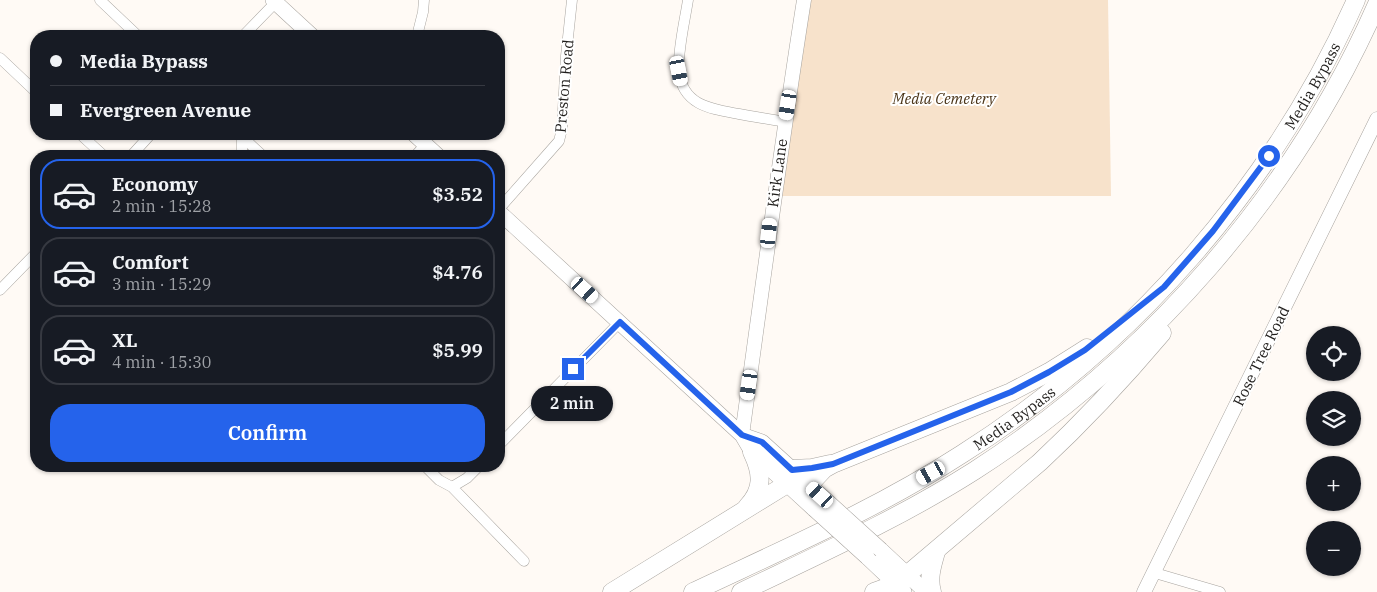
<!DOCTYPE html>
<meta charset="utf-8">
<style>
:root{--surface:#171b24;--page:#242831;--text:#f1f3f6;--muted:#9ea1a6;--line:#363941;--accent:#2563eb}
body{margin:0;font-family:"IBM Plex Serif",serif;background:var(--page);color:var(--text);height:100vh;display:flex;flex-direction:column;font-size:19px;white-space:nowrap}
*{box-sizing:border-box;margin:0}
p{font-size:16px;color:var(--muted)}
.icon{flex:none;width:28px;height:28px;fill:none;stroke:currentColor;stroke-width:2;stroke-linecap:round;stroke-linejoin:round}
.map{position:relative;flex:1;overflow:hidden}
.drawer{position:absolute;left:30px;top:150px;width:475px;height:322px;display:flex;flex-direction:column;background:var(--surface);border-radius:20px;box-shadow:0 1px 4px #0004}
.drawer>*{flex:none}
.top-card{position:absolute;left:30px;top:30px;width:475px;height:110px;border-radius:20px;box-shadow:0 1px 4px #0004;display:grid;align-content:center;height:110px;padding:0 20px;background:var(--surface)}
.fabs{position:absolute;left:1306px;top:326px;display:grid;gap:10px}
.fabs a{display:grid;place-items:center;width:55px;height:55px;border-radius:50%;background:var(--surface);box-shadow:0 1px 4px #0004;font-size:25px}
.end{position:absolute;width:22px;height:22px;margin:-11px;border:6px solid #2563eb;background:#fff;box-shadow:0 0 0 2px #fff}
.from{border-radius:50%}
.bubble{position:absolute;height:35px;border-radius:18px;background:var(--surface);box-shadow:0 1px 4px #0004;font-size:16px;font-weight:600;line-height:35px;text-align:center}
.car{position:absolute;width:15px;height:30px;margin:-15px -8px;border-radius:6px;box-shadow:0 0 4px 1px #0007;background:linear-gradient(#fff 24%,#345 0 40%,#fff 0 76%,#345 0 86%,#fff 0)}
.top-card b{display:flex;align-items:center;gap:18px;height:48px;font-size:19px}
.top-card b+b{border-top:1px solid var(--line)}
.top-card i{width:12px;height:12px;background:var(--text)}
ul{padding:9px 0 0;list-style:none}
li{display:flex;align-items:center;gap:15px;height:70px;margin:0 10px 8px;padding:0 10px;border:2px solid var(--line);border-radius:20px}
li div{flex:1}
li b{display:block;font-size:19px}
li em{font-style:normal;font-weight:600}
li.on{border-color:var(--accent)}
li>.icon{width:45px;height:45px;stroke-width:1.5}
.action{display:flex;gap:10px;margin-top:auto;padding:10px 20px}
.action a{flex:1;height:58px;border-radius:20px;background:var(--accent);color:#fff;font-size:20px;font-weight:600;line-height:58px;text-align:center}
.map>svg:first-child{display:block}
.green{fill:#f7e2cb}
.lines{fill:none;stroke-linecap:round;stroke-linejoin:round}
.street-casing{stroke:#a8a49f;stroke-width:11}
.secondary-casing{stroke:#a8a49f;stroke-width:15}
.primary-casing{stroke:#a8a49f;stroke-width:16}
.highway-casing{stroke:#a8a49f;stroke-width:19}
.street{stroke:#fff;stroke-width:10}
.secondary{stroke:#fff;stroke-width:14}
.primary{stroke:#fff;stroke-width:15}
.highway{stroke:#fff;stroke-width:18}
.primary-bridge-casing{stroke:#a8a49f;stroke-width:16;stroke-linecap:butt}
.primary-bridge{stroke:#fff;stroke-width:15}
.route{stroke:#2563eb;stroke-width:6}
.labels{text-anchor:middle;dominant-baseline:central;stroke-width:4;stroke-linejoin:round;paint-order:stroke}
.street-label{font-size:15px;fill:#201e1c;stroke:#fff}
.park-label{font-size:15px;font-style:italic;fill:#4b3519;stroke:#fff}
</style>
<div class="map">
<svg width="1377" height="592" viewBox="0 0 1377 592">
<rect width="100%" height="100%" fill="#fffaf5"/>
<path class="green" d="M 810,0 L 1108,0 L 1111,196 L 777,196 Z"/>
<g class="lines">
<g class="street-casing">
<path id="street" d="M 100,0 L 138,36
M 688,0 C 685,20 677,53 679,72 C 683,106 712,109 739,114 C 754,117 770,119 785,122
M 243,36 L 276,2
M 417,36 L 423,12 L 424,0
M 0,58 L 36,92
M 80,134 L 104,156
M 239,134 L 263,156
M 242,136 L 242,156
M 131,156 L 151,134
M 415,156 L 425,145
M 499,209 L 559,141 L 562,129 L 566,56 L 572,0
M 0,290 L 36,253
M 499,445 L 620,322
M 425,466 L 439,480 L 452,487 L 467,478 L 479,466
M 452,487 L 524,561
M 1155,573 L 1220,592"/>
</g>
<g class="secondary-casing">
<path id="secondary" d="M 742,435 C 762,290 781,145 804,0
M 1144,592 L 1377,119"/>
</g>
<g class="primary-casing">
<path id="primary" d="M 273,0 L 312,36
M 414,134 L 438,156
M 499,212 L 742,435 L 752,452 L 814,509
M 742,435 L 762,442 L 828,502
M 881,550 L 926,592
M 867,557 L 904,592"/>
</g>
<g class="highway-casing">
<g id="highway">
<path d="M 792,469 L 812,468 L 830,464"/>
<path d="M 747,507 C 764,489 762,473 752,452"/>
<path d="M 612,592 L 787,484 L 809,485 L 824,469 L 833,464 L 1011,392 L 1049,372 L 1087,348"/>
<path id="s1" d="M 693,592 C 784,549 877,509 962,454 C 1133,346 1274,185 1356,0"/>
<path d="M 741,592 C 820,554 900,518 974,471 C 1149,358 1293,195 1377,4"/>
<path d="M 874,592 L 896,584 L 1040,462 C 1083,422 1124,378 1162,333"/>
<path d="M 932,592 C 928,578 932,566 936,552"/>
</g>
</g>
<use href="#street" class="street"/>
<use href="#secondary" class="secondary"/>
<use href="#primary" class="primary"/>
<use href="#highway" class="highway"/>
<g class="primary-bridge-casing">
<path id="primary-bridge" d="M 828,502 L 881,550
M 814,509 L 867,557"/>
</g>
<use href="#primary-bridge" class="primary-bridge"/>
</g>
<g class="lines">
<path class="route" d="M 573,369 L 620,322 L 742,435 L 762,442 L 792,470 L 812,468 L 833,464 L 1011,392 L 1049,372 L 1085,350 L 1164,287 L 1213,231 L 1269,156"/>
</g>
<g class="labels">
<g class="street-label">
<text stroke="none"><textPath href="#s1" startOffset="816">Media Bypass</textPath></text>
<text transform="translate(564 86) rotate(-85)">Preston Road</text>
<text transform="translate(777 173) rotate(-82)">Kirk Lane</text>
<text transform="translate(1261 356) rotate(-64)">Rose Tree Road</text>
<text stroke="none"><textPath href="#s1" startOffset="366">Media Bypass</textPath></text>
</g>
<g class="park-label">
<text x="944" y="98">Media Cemetery</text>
</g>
</g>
</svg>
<div class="fabs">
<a><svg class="icon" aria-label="locate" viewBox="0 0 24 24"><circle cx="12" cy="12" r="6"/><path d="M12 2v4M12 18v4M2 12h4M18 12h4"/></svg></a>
<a><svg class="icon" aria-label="layers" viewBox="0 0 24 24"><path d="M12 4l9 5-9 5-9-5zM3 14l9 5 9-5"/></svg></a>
<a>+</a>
<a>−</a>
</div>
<i class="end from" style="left:1269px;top:156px"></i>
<i class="end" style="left:573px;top:369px"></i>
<div class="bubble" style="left:531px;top:386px;width:82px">2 min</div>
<i class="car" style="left:679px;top:71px;rotate:169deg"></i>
<i class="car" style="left:788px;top:105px;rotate:189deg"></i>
<i class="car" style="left:769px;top:233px;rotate:6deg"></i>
<i class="car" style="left:585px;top:290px;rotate:132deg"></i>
<i class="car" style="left:749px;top:385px;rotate:188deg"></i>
<i class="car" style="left:931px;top:473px;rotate:241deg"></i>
<i class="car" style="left:820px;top:495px;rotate:312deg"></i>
<div class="top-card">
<b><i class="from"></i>Media Bypass</b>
<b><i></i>Evergreen Avenue</b>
</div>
<section class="drawer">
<ul>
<li class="on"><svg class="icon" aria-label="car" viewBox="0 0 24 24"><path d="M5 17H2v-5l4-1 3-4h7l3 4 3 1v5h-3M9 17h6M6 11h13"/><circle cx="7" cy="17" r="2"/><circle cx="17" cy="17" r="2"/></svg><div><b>Economy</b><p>2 min · 15:28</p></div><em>$3.52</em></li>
<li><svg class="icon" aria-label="car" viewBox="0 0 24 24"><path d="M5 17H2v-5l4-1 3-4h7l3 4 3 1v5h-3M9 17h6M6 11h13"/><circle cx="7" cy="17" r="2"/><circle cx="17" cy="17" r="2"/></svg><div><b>Comfort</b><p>3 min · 15:29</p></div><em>$4.76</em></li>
<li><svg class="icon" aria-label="car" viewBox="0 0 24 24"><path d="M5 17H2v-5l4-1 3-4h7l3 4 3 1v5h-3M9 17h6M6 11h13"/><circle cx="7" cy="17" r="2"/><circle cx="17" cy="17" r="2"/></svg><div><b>XL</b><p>4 min · 15:30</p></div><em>$5.99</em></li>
</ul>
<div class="action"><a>Confirm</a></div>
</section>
</div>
